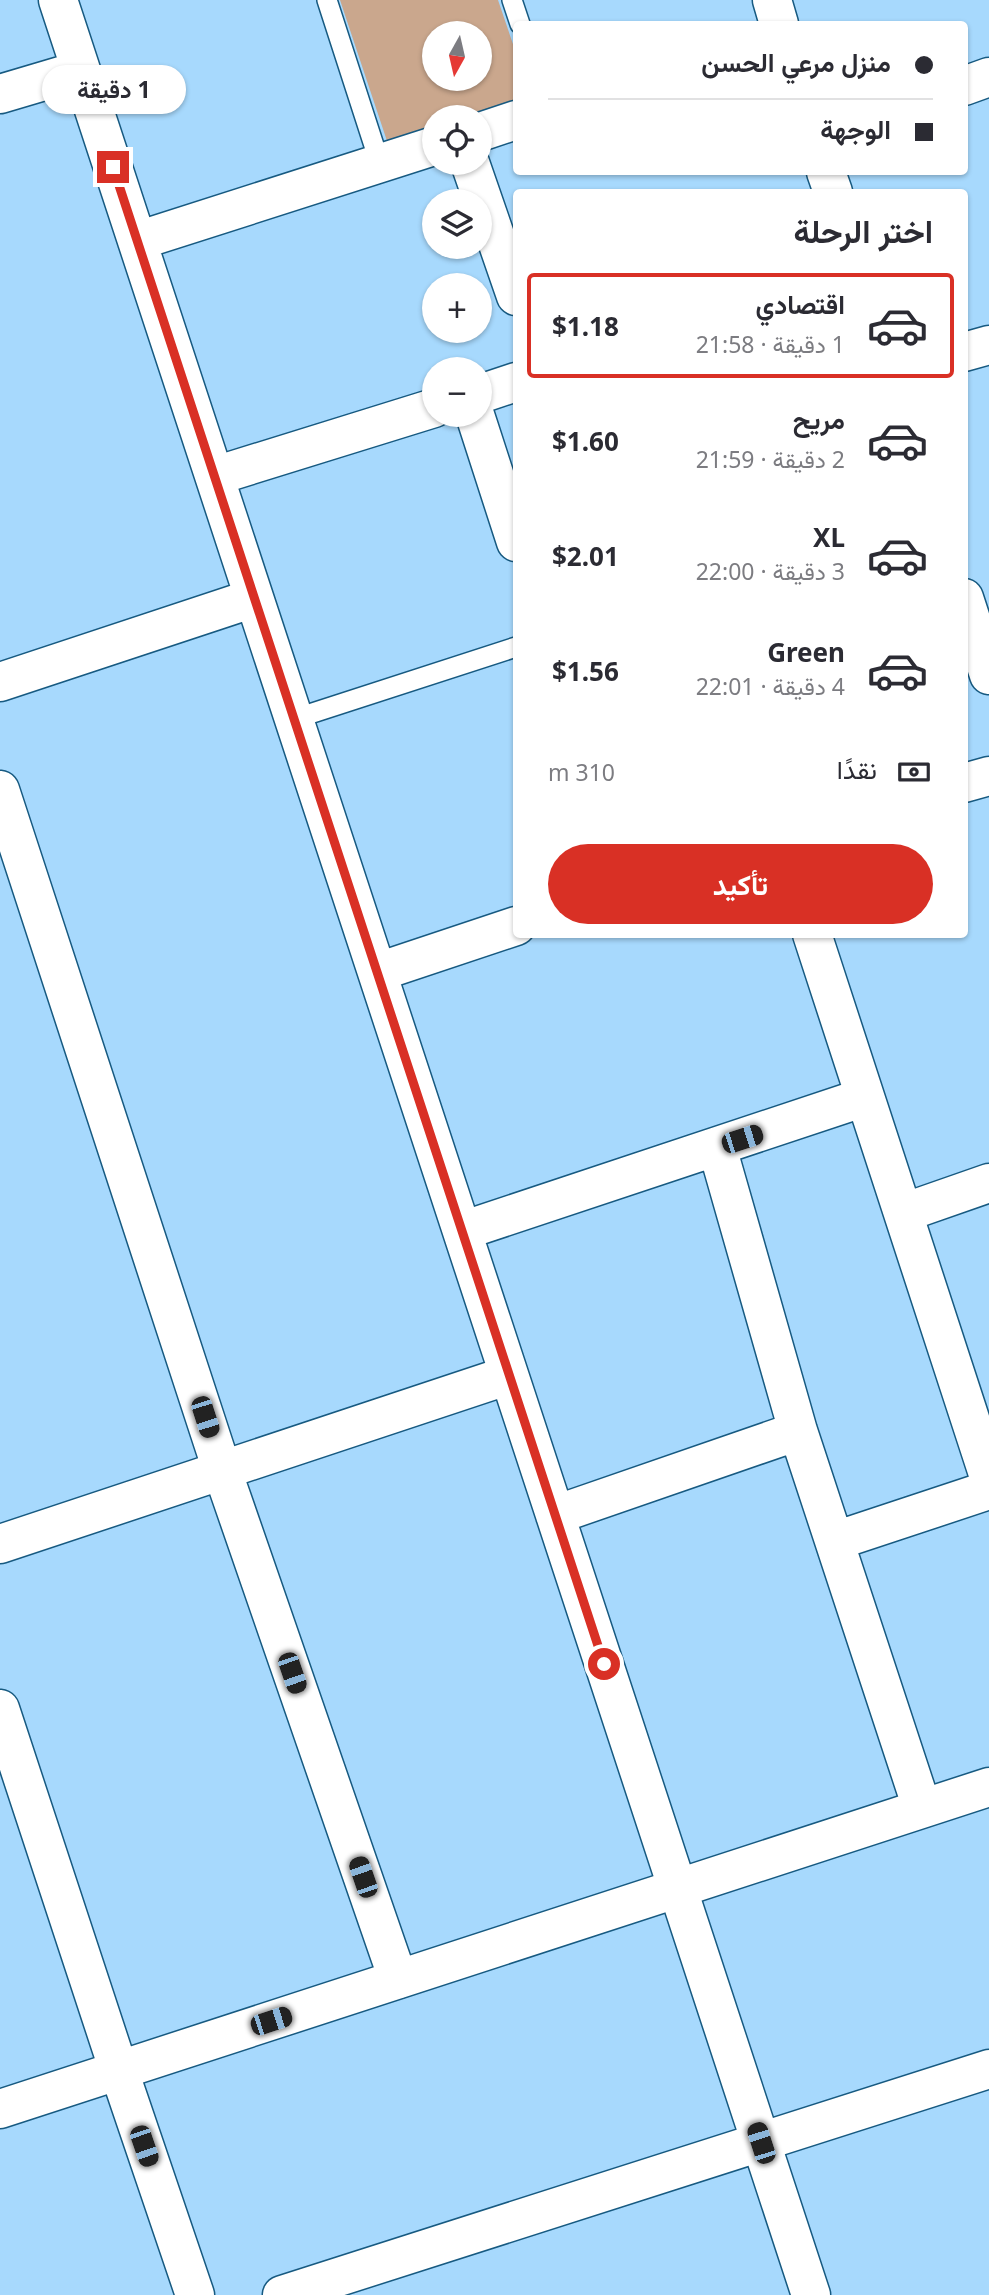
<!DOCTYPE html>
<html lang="ar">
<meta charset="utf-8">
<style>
:root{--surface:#fff;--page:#f7f7f7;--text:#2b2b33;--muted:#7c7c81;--line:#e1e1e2;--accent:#d93025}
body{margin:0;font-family:"Noto Sans",Vazirmatn,sans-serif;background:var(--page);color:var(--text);direction:rtl;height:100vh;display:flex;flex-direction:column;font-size:26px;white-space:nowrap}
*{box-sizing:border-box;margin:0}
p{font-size:23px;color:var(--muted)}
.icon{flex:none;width:38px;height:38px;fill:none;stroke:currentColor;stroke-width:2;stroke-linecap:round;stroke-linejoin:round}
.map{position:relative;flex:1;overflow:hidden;direction:ltr}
.drawer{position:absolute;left:513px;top:189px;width:455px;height:749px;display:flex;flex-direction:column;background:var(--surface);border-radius:7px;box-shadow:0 2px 5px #0004;direction:rtl}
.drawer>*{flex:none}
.hud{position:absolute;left:513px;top:21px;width:455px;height:154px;border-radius:7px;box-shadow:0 2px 5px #0004;direction:rtl;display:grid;align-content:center;height:154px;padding:0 35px;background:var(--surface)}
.needle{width:46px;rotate:188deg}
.controls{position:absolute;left:422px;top:21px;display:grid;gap:14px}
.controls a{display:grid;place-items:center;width:70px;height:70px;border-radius:50%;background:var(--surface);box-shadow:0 2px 5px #0004;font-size:35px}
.end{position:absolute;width:32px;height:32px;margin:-16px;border:9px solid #d93025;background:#fff;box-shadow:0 0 0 4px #fff}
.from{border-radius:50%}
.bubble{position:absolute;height:49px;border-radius:24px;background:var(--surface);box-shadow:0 2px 5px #0004;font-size:23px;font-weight:700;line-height:49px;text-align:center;direction:rtl}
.car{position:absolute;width:21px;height:42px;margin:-21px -10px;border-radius:9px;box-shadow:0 0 5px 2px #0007;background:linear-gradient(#222 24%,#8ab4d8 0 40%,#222 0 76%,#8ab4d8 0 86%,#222 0)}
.hud b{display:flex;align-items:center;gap:24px;height:66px;font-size:26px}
.hud b+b{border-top:2px solid var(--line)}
.hud i{width:18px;height:18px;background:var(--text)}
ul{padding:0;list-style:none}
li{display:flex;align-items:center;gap:21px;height:105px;margin:0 14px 10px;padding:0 21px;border:4px solid transparent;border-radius:7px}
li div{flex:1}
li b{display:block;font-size:26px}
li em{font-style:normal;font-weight:700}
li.active{border-color:var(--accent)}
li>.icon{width:63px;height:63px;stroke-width:1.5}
h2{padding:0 35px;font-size:32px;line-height:84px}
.pay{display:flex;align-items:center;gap:18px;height:77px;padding:0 35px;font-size:26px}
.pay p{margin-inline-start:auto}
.primary-button{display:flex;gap:14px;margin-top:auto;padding:14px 35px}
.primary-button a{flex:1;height:80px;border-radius:42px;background:var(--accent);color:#fff;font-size:28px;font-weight:700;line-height:80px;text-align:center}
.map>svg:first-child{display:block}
.green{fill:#caa78d;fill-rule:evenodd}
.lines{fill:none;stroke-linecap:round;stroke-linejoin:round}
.lane-casing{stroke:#175a81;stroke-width:22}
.street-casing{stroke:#175a81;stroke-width:41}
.secondary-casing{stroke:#175a81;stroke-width:41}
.lane{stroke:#fff;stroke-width:19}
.street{stroke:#fff;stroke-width:38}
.secondary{stroke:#fff;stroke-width:38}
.route{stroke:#d93025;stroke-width:9}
</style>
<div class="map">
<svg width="989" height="2295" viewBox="0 0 989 2295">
<rect width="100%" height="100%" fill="#a7d9fd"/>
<path class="green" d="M 340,0 L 498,0 L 516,53 L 516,105 L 479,117 L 434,117 L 434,132 L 389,147 ZM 434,33 L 480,33 L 480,79 L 434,79 Z"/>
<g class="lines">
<g class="lane-casing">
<path id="lane" d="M 327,0 L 380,164
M 512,0 L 520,24
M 294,719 L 516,647"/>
</g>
<g class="street-casing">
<path id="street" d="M 58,0 L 811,2295
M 772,0 L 779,24
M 964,86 L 989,77
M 0,94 L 81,70
M 480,132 L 516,120
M 470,163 L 516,296
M 826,172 L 833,192
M 137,241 L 434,146
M 964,352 L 989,345
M 480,394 L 516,382
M 475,415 L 516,542
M 215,476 L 434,408
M 964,598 L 989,675
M 0,682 L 254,598
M 964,783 L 989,776
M 0,790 L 222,1470 L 398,1979
M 812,934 L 989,1477
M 378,972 L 516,926
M 717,1147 L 798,1431 L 922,1808
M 903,1213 L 989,1183
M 462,1231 L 865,1097
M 555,1515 L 798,1431
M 835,1541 L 989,1490
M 0,1544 L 509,1375
M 0,1709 L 119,2071 L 195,2295
M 282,2295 L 989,2069"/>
</g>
<g class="secondary-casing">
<path id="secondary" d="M 0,2109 L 989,1787"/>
</g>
<use href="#lane" class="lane"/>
<use href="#street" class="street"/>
<use href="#secondary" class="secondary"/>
</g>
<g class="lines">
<path class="route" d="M 113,167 L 604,1664"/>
</g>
</svg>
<div class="controls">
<a><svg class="needle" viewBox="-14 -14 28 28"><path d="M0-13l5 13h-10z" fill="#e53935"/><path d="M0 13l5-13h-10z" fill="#7c7c81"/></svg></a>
<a><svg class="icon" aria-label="locate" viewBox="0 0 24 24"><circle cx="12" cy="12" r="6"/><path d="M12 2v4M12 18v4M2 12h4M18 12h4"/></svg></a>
<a><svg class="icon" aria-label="layers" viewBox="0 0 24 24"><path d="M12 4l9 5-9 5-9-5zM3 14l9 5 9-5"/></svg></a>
<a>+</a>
<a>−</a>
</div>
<i class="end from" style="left:604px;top:1664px"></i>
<i class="end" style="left:113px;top:167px"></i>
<div class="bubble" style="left:42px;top:65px;width:144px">1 دقيقة</div>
<i class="car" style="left:742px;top:1139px;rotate:72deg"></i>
<i class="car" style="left:205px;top:1417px;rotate:162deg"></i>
<i class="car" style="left:292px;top:1673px;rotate:161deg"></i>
<i class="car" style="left:363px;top:1877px;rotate:341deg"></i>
<i class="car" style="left:271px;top:2021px;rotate:72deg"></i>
<i class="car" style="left:761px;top:2143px;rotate:342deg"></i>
<i class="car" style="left:144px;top:2146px;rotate:161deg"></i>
<div class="hud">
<b><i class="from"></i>منزل مرعي الحسن</b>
<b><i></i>الوجهة</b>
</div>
<section class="drawer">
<h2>اختر الرحلة</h2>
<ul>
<li class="active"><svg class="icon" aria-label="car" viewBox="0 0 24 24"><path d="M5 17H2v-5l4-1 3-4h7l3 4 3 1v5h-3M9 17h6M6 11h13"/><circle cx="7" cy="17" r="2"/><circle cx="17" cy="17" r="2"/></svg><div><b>اقتصادي</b><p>1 دقيقة · 21:58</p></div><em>$1.18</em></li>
<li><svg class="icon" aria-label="car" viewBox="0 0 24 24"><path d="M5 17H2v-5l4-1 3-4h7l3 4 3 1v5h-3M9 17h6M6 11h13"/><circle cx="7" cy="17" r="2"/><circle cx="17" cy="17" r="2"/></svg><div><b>مريح</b><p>2 دقيقة · 21:59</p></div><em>$1.60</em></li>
<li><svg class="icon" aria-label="car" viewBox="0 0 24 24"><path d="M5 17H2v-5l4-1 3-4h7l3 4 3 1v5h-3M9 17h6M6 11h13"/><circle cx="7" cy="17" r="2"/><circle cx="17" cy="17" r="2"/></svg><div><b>XL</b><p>3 دقيقة · 22:00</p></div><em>$2.01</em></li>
<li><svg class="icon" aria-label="car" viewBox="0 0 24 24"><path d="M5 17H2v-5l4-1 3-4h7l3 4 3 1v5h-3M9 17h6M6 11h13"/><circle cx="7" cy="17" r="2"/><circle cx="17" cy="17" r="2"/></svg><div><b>Green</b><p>4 دقيقة · 22:01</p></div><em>$1.56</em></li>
</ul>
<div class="pay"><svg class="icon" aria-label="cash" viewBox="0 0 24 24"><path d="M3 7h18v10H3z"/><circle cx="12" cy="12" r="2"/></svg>نقدًا<p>310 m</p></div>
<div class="primary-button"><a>تأكيد</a></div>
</section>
</div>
